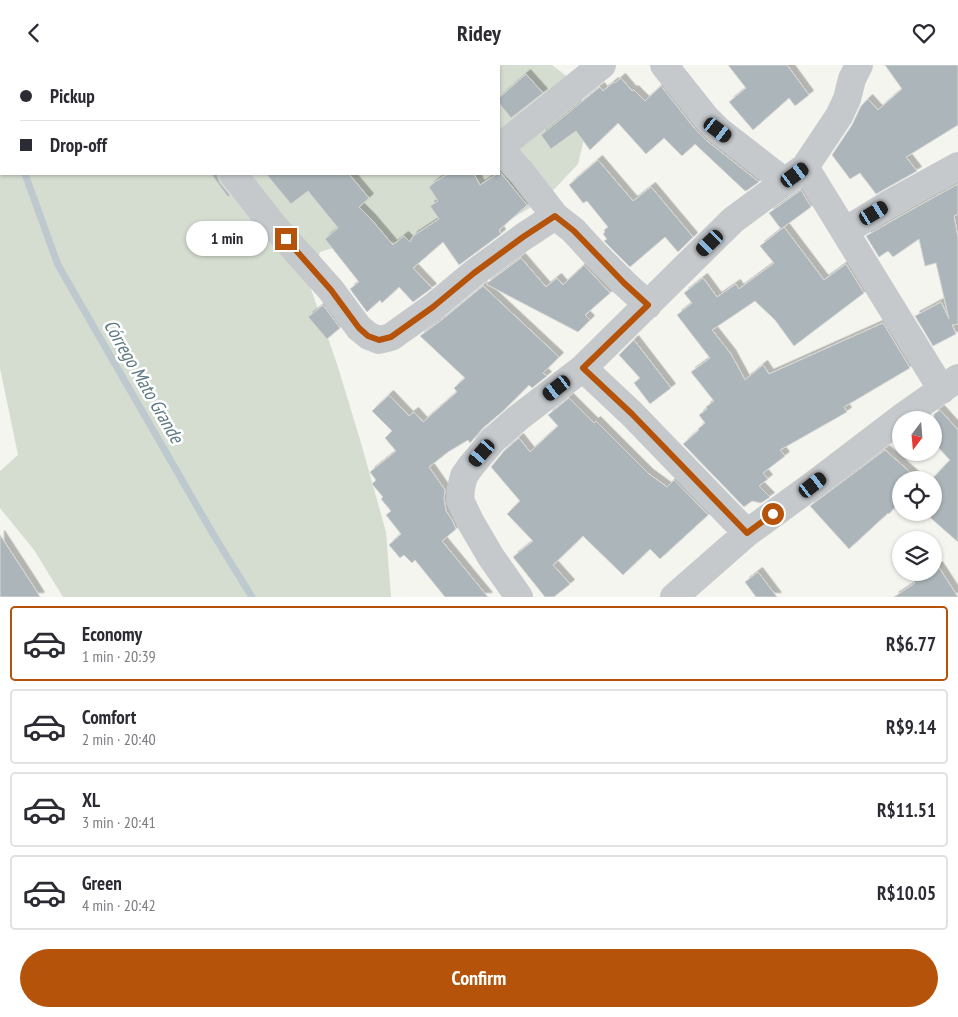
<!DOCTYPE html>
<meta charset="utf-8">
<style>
:root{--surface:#fff;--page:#f7f7f7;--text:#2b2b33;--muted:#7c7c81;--line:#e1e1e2;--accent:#b45309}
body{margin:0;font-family:"PT Sans Narrow",sans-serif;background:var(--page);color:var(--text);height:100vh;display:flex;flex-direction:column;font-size:19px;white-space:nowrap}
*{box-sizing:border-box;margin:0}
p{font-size:16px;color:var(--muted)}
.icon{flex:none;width:28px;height:28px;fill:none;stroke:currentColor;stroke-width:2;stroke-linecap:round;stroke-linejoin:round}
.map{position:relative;height:532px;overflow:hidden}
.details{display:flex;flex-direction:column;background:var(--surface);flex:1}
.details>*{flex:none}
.guide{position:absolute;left:0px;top:0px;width:500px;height:110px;box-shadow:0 1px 4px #0004;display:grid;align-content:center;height:110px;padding:0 20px;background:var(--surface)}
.needle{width:32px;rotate:196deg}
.buttons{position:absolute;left:892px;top:346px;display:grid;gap:10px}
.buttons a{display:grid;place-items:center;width:50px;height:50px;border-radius:50%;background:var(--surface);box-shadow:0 1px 4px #0004;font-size:25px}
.end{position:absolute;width:22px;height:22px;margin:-11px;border:6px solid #b45309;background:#fff;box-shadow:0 0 0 2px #fff}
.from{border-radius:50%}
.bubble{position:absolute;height:35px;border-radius:18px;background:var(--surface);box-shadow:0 1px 4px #0004;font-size:16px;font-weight:600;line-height:35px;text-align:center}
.car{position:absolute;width:15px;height:30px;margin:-15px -8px;border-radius:6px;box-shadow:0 0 4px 1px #0007;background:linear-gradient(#222 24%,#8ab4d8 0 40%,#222 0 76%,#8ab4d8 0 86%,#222 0)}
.guide b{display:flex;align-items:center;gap:18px;height:48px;font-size:19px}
.guide b+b{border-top:1px solid var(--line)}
.guide i{width:12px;height:12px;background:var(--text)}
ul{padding:9px 0 0;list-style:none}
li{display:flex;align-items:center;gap:15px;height:75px;margin:0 10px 8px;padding:0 10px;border:2px solid var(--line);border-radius:5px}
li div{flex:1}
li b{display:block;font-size:19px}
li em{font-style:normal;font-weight:600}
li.on{border-color:var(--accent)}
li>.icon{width:45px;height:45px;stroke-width:1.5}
.action{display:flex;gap:10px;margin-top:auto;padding:10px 20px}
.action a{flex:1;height:58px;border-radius:30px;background:var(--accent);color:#fff;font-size:20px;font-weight:600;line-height:58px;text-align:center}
header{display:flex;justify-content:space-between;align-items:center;height:65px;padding:0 20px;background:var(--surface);font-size:22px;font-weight:600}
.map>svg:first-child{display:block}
.green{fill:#d5dcd0;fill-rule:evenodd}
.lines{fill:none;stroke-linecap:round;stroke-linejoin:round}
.stream{stroke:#bdc9ce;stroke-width:7}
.building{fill:#acb5b9;stroke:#d6d6d3;filter:url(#shadow)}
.minor{stroke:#c6c9cc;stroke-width:28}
.route{stroke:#b45309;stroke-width:6}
.labels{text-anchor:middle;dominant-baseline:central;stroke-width:5;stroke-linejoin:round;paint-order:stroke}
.water-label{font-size:19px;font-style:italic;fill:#5c7882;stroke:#fff}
</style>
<header><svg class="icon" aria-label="back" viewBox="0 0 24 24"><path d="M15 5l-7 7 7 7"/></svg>Ridey<svg class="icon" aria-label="heart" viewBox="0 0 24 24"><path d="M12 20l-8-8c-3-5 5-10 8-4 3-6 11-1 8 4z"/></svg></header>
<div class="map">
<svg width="958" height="532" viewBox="0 0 958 532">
<defs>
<filter id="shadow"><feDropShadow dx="4.5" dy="-4.5" stdDeviation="0" flood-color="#0004"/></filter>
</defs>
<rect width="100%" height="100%" fill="#f5f5f0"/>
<path class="green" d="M 0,0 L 552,0 L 577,19 L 588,57 L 578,99 L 545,134 L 499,161 L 427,176 L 349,178 L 320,187 L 310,221 L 338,302 L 361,378 L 386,467 L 391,532 L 63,532 L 34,485 L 0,443 L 0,406 L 18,390 L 0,303 ZM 1,1 L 499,1 L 499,109 L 1,109 Z"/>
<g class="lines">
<path class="stream" d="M 4,0 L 4,1
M 25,109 L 58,200 L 213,469 L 252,532"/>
</g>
<path class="building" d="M 728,0 L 787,0 L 809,30 L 795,41 L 789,33 L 753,65 L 729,37 L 746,23 Z
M 885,0 L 958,0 L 958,60 L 906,92 L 917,106 L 876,129 L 860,108 L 850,114 L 832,90 L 852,60 L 861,41 L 868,34 L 878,45 L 902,24 Z
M 526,9 L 543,28 L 511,53 L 499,38 L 499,33 Z
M 621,13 L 632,26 L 634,25 L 645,36 L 661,21 L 694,63 L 707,76 L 759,117 L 746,126 L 744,125 L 695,79 L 682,91 L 664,73 L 646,89 L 618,58 L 590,85 L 576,66 L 551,84 L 541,70 L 600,22 L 603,26 L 614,17 L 615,18 Z
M 598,95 L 633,136 L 651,122 L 693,172 L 678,187 L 665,172 L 630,202 L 604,176 L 607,174 L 603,169 L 605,167 L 604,165 L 608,162 L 587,136 L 583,138 L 569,120 Z
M 500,107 L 527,140 L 499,165 L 501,169 L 459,200 L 443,177 L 413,203 L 432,223 L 413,237 L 399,222 L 382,238 L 380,235 L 367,247 L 350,224 L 359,217 L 325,174 L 338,163 L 308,126 L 291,139 L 266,109 L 349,109 L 369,133 L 359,142 L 371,154 L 393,180 L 404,171 L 410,177 L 413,171 L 439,154 L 430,141 L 438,136 L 429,122 L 435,117 L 448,109 L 474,109 L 480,120 Z
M 211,109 L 218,109 L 218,112 L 220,118 L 230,130 L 228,132 Z
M 958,119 L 958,149 L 954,151 L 958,173 L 958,259 L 952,260 L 956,269 L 933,281 L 915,251 L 941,237 L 949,254 L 936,198 L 925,201 L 919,174 L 893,192 L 888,186 L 879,192 L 866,171 L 897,153 Z
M 801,125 L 811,142 L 781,164 L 769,148 Z
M 784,162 L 824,215 L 846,199 L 864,228 L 794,281 L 775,255 L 755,236 L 712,265 L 731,289 L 745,315 L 763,300 L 769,309 L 883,258 L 910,303 L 844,342 L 847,347 L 780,385 L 785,391 L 763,408 L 768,414 L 759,421 L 770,432 L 761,438 L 752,436 L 744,442 L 683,379 L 699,365 L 698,364 L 705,358 L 699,350 L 707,344 L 706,342 L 714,336 L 691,307 L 710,293 L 677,250 L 692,238 L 684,228 L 703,213 L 717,232 L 736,219 L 739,224 L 774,198 L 760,181 Z
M 521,193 L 546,222 L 557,213 L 563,220 L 584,200 L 610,228 L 585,250 L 590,255 L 578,267 L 486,219 Z
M 483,221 L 559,292 L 543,308 L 547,311 L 532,323 L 529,320 L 503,346 L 483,363 L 470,378 L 468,375 L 448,387 L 429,402 L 445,425 L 444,434 L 446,446 L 452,455 L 456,464 L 442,476 L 488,532 L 445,532 L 415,495 L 412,498 L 404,490 L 400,493 L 389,480 L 401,469 L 386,450 L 391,446 L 381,434 L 383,432 L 372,419 L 376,415 L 370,407 L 396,386 L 385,373 L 392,366 L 372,346 L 389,330 L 409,351 L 414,347 L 423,357 L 457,327 L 454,323 L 465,313 L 420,271 L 443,254 Z
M 323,240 L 340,263 L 327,274 L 308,252 Z
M 634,275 L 671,323 L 650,339 L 634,318 L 640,313 L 619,290 Z
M 569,333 L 594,358 L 596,356 L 649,409 L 667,422 L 674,415 L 708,450 L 660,494 L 650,484 L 623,510 L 583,471 L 553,500 L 570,519 L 554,532 L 545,532 L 513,492 L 533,476 L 507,449 L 520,436 L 491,402 L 504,386 L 519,373 L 530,387 L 558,361 L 548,350 Z
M 940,345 L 958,365 L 958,477 L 925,448 L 934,448 L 934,415 L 931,415 L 950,395 L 934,378 L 934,349 Z
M 885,385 L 919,415 L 901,415 L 901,435 L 889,449 L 888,448 L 849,484 L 810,441 Z
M 0,470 L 32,519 L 40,532 L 0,532 Z
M 938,501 L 958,532 L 894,532 L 915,518 L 914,516 L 928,508 L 934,508 L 934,504 Z
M 758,507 L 777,532 L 756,532 L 745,517 Z"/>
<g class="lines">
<path class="minor" d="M 425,0 L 426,1
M 664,0 L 706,53 L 718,65 L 785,117
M 499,83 L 522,108 L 555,151 L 573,165 L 595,189 L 624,218 L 648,240
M 499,83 L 602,0
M 805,102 L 942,325
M 233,109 L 273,160 L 331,225 L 359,263 L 369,271 L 379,275 L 391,272 L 433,242 L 474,208 L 523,172 L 555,151
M 845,166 L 889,139 L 958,101
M 583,303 L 632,349 L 747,468
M 519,532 L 491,492 L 470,456 L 460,435 L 461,423 L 464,411 L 471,401 L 493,375 L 518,353 L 583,303 L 733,155 L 805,102 L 839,51 L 847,34 L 852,14 L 859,0
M 674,532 L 747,468 L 813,420 L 905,350 L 958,313"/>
</g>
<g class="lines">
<path class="route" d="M 286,174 L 331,225 L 359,263 L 368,271 L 379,275 L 391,272 L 433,242 L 474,208 L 523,172 L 555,151 L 574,166 L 624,218 L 648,240 L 583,303 L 632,349 L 747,468 L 773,449"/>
</g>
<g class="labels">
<g class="water-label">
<text transform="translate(144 316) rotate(60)">Córrego Mato Grande</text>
</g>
</g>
</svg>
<div class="buttons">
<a><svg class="needle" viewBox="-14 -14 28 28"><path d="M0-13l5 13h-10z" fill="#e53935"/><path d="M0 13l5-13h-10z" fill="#7c7c81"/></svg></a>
<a><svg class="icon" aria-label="locate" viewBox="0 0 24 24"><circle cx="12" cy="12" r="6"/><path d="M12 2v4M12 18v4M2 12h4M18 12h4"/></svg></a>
<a><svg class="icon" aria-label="layers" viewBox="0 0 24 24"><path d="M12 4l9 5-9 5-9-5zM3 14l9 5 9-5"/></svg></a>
</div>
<i class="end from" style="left:773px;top:449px"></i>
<i class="end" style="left:286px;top:174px"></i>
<div class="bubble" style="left:186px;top:156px;width:82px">1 min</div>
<i class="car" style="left:718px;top:65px;rotate:127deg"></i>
<i class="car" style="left:795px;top:110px;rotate:54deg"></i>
<i class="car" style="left:874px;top:148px;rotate:59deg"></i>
<i class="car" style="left:710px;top:178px;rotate:226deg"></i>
<i class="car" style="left:557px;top:323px;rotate:232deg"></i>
<i class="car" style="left:482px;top:388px;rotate:221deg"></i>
<i class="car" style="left:813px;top:420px;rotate:52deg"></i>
<div class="guide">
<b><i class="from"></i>Pickup</b>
<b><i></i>Drop-off</b>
</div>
</div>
<section class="details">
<ul>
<li class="on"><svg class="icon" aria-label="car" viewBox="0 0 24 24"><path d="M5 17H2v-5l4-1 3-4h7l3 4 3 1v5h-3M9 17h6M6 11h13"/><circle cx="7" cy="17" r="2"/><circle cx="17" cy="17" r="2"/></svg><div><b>Economy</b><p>1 min · 20:39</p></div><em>R$6.77</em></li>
<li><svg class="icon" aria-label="car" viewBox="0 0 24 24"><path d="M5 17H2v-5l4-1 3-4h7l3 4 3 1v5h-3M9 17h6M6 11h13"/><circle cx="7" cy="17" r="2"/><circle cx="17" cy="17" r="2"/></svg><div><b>Comfort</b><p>2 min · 20:40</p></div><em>R$9.14</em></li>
<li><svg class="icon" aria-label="car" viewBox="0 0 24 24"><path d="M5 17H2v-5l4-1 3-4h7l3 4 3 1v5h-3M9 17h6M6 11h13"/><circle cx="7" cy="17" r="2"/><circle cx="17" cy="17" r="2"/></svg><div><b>XL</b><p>3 min · 20:41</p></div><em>R$11.51</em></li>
<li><svg class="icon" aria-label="car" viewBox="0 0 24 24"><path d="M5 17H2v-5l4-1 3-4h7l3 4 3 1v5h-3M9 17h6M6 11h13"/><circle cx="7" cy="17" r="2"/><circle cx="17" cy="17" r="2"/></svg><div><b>Green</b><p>4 min · 20:42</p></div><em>R$10.05</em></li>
</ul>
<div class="action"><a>Confirm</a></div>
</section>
